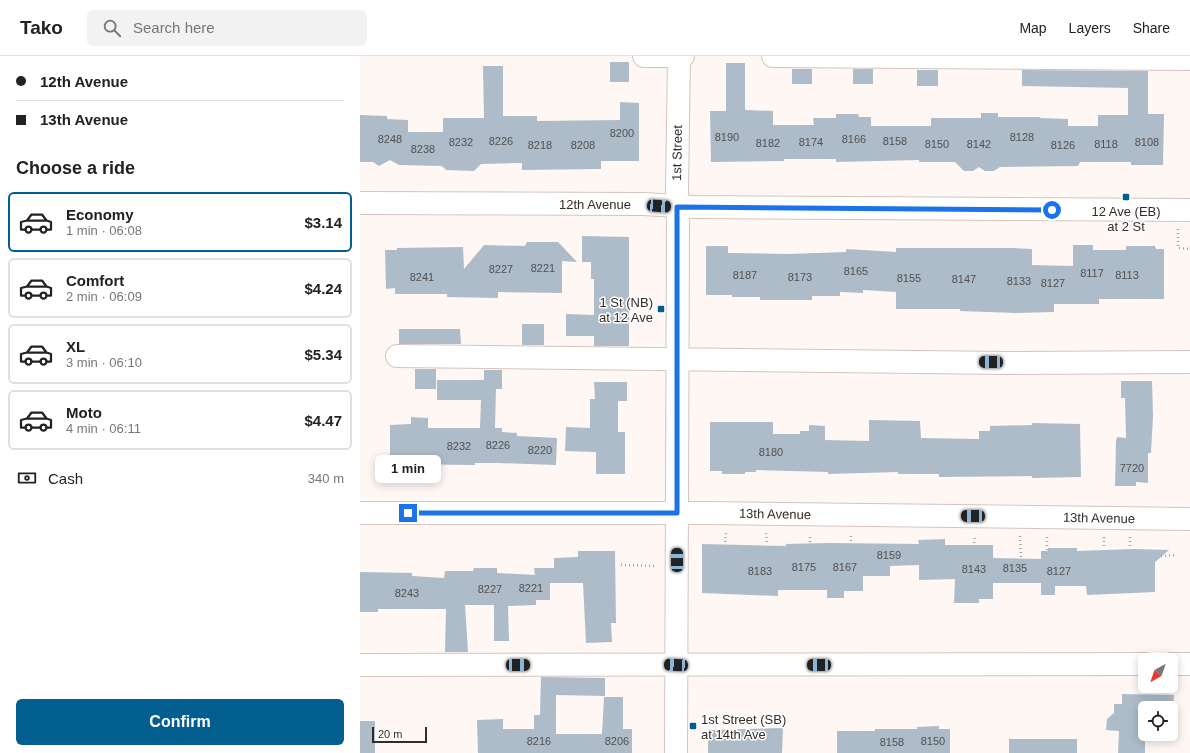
<!DOCTYPE html>
<meta charset="utf-8">
<style>
:root{--surface:#fff;--page:#f2f2f2;--text:#222;--muted:#767676;--line:#e0e0e0;--accent:#025e8f}
body{margin:0;font-family:Arial,sans-serif;background:var(--page);color:var(--text);height:100vh;display:flex;flex-direction:column;font-size:15px;white-space:nowrap}
*{box-sizing:border-box;margin:0}
p{font-size:13px;color:var(--muted)}
.icon{flex:none;width:22px;height:22px;fill:none;stroke:currentColor;stroke-width:2;stroke-linecap:round;stroke-linejoin:round}
.map{position:relative;flex:1;overflow:hidden}
.details{display:flex;flex-direction:column;background:var(--surface);width:360px}
.details>*{flex:none}
.hud{display:grid;align-content:center;height:88px;padding:0 16px;background:var(--surface)}
.needle{width:26px;rotate:220deg}
.tools{position:absolute;left:778px;top:597px;display:grid;gap:8px}
.tools a{display:grid;place-items:center;width:40px;height:40px;border-radius:6px;background:var(--surface);box-shadow:0 2px 10px #0003;font-size:20px}
.scale{position:absolute;left:12px;bottom:10px;width:55px;box-sizing:border-box;padding-left:4px;border:2px solid #332c29;border-top:0;font-size:11px;line-height:14px;white-space:nowrap;color:#332c29;-webkit-text-stroke:3px #fff;paint-order:stroke}
.end{position:absolute;width:18px;height:18px;margin:-9px;border:5px solid #1a73e8;background:#fff;box-shadow:0 0 0 2px #fff}
.from{border-radius:50%}
.bubble{position:absolute;height:28px;border-radius:6px;background:var(--surface);box-shadow:0 2px 10px #0003;font-size:13px;font-weight:700;line-height:28px;text-align:center}
.car{position:absolute;width:12px;height:24px;margin:-12px -6px;border-radius:5px;box-shadow:0 0 3px 1px #0007;background:linear-gradient(#222 24%,#8ab4d8 0 40%,#222 0 76%,#8ab4d8 0 86%,#222 0)}
.hud b{display:flex;align-items:center;gap:14px;height:38px;font-size:15px}
.hud b+b{border-top:1px solid var(--line)}
.hud i{width:10px;height:10px;background:var(--text)}
ul{padding:0;list-style:none}
li{display:flex;align-items:center;gap:12px;height:60px;margin:0 8px 6px;padding:0 8px;border:2px solid var(--line);border-radius:6px}
li div{flex:1}
li b{display:block;font-size:15px}
li em{font-style:normal;font-weight:700}
li.current{border-color:var(--accent)}
li>.icon{width:36px;height:36px;stroke-width:1.5}
h2{padding:0 16px;font-size:18px;line-height:48px}
.pay{display:flex;align-items:center;gap:10px;height:44px;padding:0 16px;font-size:15px}
.pay p{margin-inline-start:auto}
.button{display:flex;gap:8px;margin-top:auto;padding:8px 16px}
.button a{flex:1;height:46px;border-radius:6px;background:var(--accent);color:#fff;font-size:16px;font-weight:700;line-height:46px;text-align:center}
header{display:flex;align-items:center;gap:24px;box-sizing:border-box;height:56px;padding:0 20px;background:var(--surface);border-bottom:1px solid var(--line)}
header strong{font-size:19px}
nav{display:flex;gap:22px;margin-inline-start:auto;font-size:14px}
.search{width:280px;height:36px;background:var(--page);display:flex;align-items:center;gap:10px;box-sizing:border-box;padding:0 14px;border-radius:6px;color:var(--muted);font-size:15px}
main{display:flex;flex:1;min-height:0}
.map>svg:first-child{display:block}
.building{fill:#adbcc8}
.lines{fill:none;stroke-linecap:round;stroke-linejoin:round}
.minor-casing{stroke:#d6c4bc;stroke-width:24}
.path{stroke:#aba4a0;stroke-width:2.5;stroke-dasharray:1 3;stroke-linecap:butt}
.minor{stroke:#fff;stroke-width:22}
.route{stroke:#1a73e8;stroke-width:5}
.poi-dot{fill:#025e8f;stroke:#fff;stroke-width:1.5}
.labels{text-anchor:middle;dominant-baseline:central;stroke-width:3;stroke-linejoin:round;paint-order:stroke}
.number-label{font-size:11px;fill:#525051}
.street-label{font-size:13px;fill:#332c29;stroke:#fff}
.poi-label{font-size:13px;fill:#332c29;stroke:#fff}
</style>
<header>
<strong>Tako</strong>
<div class="search"><svg class="icon" aria-label="search" viewBox="0 0 24 24"><circle cx="10" cy="10" r="6"/><path d="M15 15l6 6"/></svg>Search here</div>
<nav><a>Map</a><a>Layers</a><a>Share</a></nav>
</header>
<main>
<section class="details">
<div class="hud">
<b><i class="from"></i>12th Avenue</b>
<b><i></i>13th Avenue</b>
</div>
<h2>Choose a ride</h2>
<ul>
<li class="current"><svg class="icon" aria-label="car" viewBox="0 0 24 24"><path d="M5 17H2v-5l4-1 3-4h7l3 4 3 1v5h-3M9 17h6M6 11h13"/><circle cx="7" cy="17" r="2"/><circle cx="17" cy="17" r="2"/></svg><div><b>Economy</b><p>1 min · 06:08</p></div><em>$3.14</em></li>
<li><svg class="icon" aria-label="car" viewBox="0 0 24 24"><path d="M5 17H2v-5l4-1 3-4h7l3 4 3 1v5h-3M9 17h6M6 11h13"/><circle cx="7" cy="17" r="2"/><circle cx="17" cy="17" r="2"/></svg><div><b>Comfort</b><p>2 min · 06:09</p></div><em>$4.24</em></li>
<li><svg class="icon" aria-label="car" viewBox="0 0 24 24"><path d="M5 17H2v-5l4-1 3-4h7l3 4 3 1v5h-3M9 17h6M6 11h13"/><circle cx="7" cy="17" r="2"/><circle cx="17" cy="17" r="2"/></svg><div><b>XL</b><p>3 min · 06:10</p></div><em>$5.34</em></li>
<li><svg class="icon" aria-label="car" viewBox="0 0 24 24"><path d="M5 17H2v-5l4-1 3-4h7l3 4 3 1v5h-3M9 17h6M6 11h13"/><circle cx="7" cy="17" r="2"/><circle cx="17" cy="17" r="2"/></svg><div><b>Moto</b><p>4 min · 06:11</p></div><em>$4.47</em></li>
</ul>
<div class="pay"><svg class="icon" aria-label="cash" viewBox="0 0 24 24"><path d="M3 7h18v10H3z"/><circle cx="12" cy="12" r="2"/></svg>Cash<p>340 m</p></div>
<div class="button"><a>Confirm</a></div>
</section>
<div class="map">
<svg width="830" height="697" viewBox="0 0 830 697">
<rect width="100%" height="100%" fill="#fef7f3"/>
<path class="building" d="M 250,6 L 269,6 L 269,26 L 250,26 Z
M 366,7 L 385,7 L 385,54 L 413,55 L 413,69 L 454,69 L 453,62 L 476,62 L 476,58 L 498,58 L 499,61 L 511,61 L 511,70 L 571,70 L 571,62 L 621,62 L 621,57 L 638,57 L 638,61 L 680,61 L 680,62 L 708,63 L 708,70 L 738,70 L 738,59 L 768,59 L 768,32 L 662,30 L 662,14 L 788,15 L 788,58 L 804,58 L 803,109 L 771,109 L 771,106 L 720,106 L 718,110 L 640,111 L 634,115 L 625,115 L 619,111 L 613,115 L 604,115 L 595,106 L 559,106 L 559,104 L 476,106 L 476,103 L 424,103 L 424,105 L 351,106 L 350,55 L 366,55 Z
M 123,10 L 143,10 L 143,60 L 177,60 L 177,65 L 260,64 L 260,46 L 279,47 L 279,105 L 241,105 L 241,113 L 162,114 L 162,107 L 121,108 L 114,115 L 86,114 L 82,110 L 39,109 L 30,104 L 19,110 L 13,106 L 0,106 L 0,59 L 27,60 L 27,63 L 48,64 L 48,76 L 83,76 L 83,62 L 124,62 Z
M 432,13 L 452,13 L 452,28 L 432,28 Z
M 493,13 L 513,13 L 513,28 L 493,28 Z
M 557,14 L 578,14 L 578,30 L 557,30 Z
M 222,180 L 269,181 L 269,290 L 234,290 L 234,280 L 206,280 L 206,258 L 234,259 L 234,223 L 231,223 L 231,206 L 222,206 Z
M 167,186 L 198,186 L 217,206 L 202,205 L 202,237 L 138,236 L 138,242 L 87,241 L 87,238 L 35,238 L 35,232 L 26,233 L 25,194 L 37,194 L 37,192 L 103,191 L 104,213 L 124,189 L 165,190 Z
M 713,189 L 733,189 L 733,194 L 766,194 L 766,190 L 795,190 L 796,193 L 804,193 L 804,243 L 739,243 L 739,248 L 694,248 L 694,256 L 656,257 L 600,255 L 600,253 L 536,253 L 536,236 L 503,234 L 503,237 L 480,236 L 480,240 L 452,240 L 452,244 L 400,244 L 400,241 L 372,241 L 372,239 L 346,239 L 346,190 L 368,190 L 368,197 L 428,198 L 486,196 L 486,193 L 536,196 L 536,192 L 653,192 L 672,193 L 672,209 L 713,210 Z
M 162,268 L 184,268 L 184,289 L 162,289 Z
M 39,273 L 100,273 L 101,288 L 39,288 Z
M 55,313 L 76,313 L 76,333 L 55,333 Z
M 124,314 L 142,314 L 142,333 L 136,333 L 135,372 L 142,372 L 142,376 L 157,377 L 157,380 L 197,382 L 196,409 L 138,407 L 115,407 L 115,409 L 30,408 L 30,369 L 51,368 L 51,361 L 68,362 L 68,372 L 120,372 L 121,344 L 77,344 L 77,324 L 124,324 Z
M 761,325 L 792,325 L 793,360 L 791,397 L 788,397 L 788,427 L 776,426 L 776,430 L 755,430 L 756,385 L 757,381 L 766,382 L 765,342 L 761,342 Z
M 234,326 L 267,326 L 267,345 L 258,345 L 258,376 L 265,376 L 265,418 L 236,418 L 236,396 L 205,395 L 206,371 L 230,372 L 230,343 L 235,343 Z
M 509,364 L 560,365 L 561,382 L 619,383 L 619,375 L 630,375 L 630,370 L 672,369 L 672,367 L 720,368 L 721,421 L 672,422 L 672,420 L 579,421 L 579,418 L 538,418 L 538,416 L 468,418 L 468,416 L 396,414 L 396,416 L 385,416 L 385,418 L 362,418 L 362,415 L 350,415 L 350,366 L 413,366 L 413,378 L 440,378 L 440,375 L 449,375 L 449,369 L 465,370 L 465,384 L 509,385 Z
M 585,483 L 585,489 L 633,489 L 633,502 L 681,503 L 681,495 L 688,495 L 688,492 L 717,492 L 717,495 L 774,493 L 809,494 L 795,506 L 795,536 L 727,539 L 726,530 L 695,530 L 695,539 L 681,539 L 681,527 L 633,527 L 633,543 L 619,543 L 619,547 L 594,547 L 595,523 L 559,524 L 559,509 L 530,510 L 530,520 L 503,520 L 503,535 L 484,535 L 484,542 L 467,542 L 467,534 L 418,534 L 418,540 L 342,537 L 342,488 L 426,490 L 426,488 L 468,487 L 559,488 L 558,484 Z
M 218,495 L 255,495 L 256,567 L 251,567 L 252,586 L 226,587 L 223,527 L 190,527 L 190,544 L 176,544 L 176,549 L 148,550 L 149,585 L 134,585 L 134,549 L 105,549 L 108,596 L 85,596 L 86,553 L 18,553 L 18,556 L 0,556 L 0,516 L 52,517 L 52,520 L 84,522 L 85,515 L 113,515 L 114,512 L 137,512 L 137,517 L 175,519 L 174,512 L 194,512 L 194,502 L 218,501 Z
M 181,621 L 245,622 L 245,640 L 196,639 L 196,678 L 242,678 L 244,641 L 263,641 L 263,673 L 272,673 L 272,697 L 118,697 L 117,664 L 143,663 L 143,673 L 174,673 L 174,659 L 180,659 Z
M 762,638 L 814,639 L 813,652 L 785,652 L 785,697 L 758,697 L 759,675 L 746,674 L 747,663 L 754,657 L 754,648 L 762,648 Z
M 0,665 L 15,665 L 15,697 L 0,697 Z
M 579,670 L 579,673 L 590,673 L 590,697 L 477,697 L 477,675 L 515,675 L 515,673 L 557,673 L 557,671 Z
M 423,672 L 422,697 L 348,697 L 348,674 Z
M 649,683 L 717,683 L 717,697 L 649,697 Z"/>
<g class="lines">
<g class="minor-casing">
<path id="minor" d="M 284,0 L 323,0
M 413,0 L 830,3
M 0,147 L 283,148 L 336,151 L 830,154
M 37,300 L 647,307 L 830,306
M 0,457 L 348,457 L 830,463
M 811,608 L 830,608
M 0,609 L 785,608
M 316,697 L 318,170 L 317,133 L 319,0"/>
</g>
<path class="path" d="M 818,173 L 818,192 L 830,193
M 406,477 L 407,487
M 660,480 L 661,501
M 687,481 L 687,498
M 744,481 L 744,492
M 770,481 L 770,490
M 491,485 L 491,478
M 365,486 L 366,477
M 450,486 L 450,478
M 614,487 L 615,480
M 801,500 L 817,499
M 261,509 L 297,510"/>
<use href="#minor" class="minor"/>
</g>
<g class="lines">
<path class="route" d="M 48,457 L 317,457 L 317,151 L 692,154"/>
</g>
<g class="poi-dot">
<rect x="762" y="137" width="8" height="8" rx="2"/>
<rect x="297" y="249" width="8" height="8" rx="2"/>
<rect x="329" y="666" width="8" height="8" rx="2"/>
</g>
<g class="labels">
<g class="number-label">
<text x="262" y="77">8200</text>
<text x="367" y="81">8190</text>
<text x="662" y="81">8128</text>
<text x="30" y="83">8248</text>
<text x="494" y="83">8166</text>
<text x="141" y="85">8226</text>
<text x="535" y="85">8158</text>
<text x="101" y="86">8232</text>
<text x="451" y="86">8174</text>
<text x="787" y="86">8108</text>
<text x="408" y="87">8182</text>
<text x="577" y="88">8150</text>
<text x="619" y="88">8142</text>
<text x="746" y="88">8118</text>
<text x="180" y="89">8218</text>
<text x="223" y="89">8208</text>
<text x="703" y="89">8126</text>
<text x="63" y="93">8238</text>
<text x="183" y="212">8221</text>
<text x="141" y="213">8227</text>
<text x="496" y="215">8165</text>
<text x="732" y="217">8117</text>
<text x="385" y="219">8187</text>
<text x="767" y="219">8113</text>
<text x="62" y="221">8241</text>
<text x="440" y="221">8173</text>
<text x="549" y="222">8155</text>
<text x="604" y="223">8147</text>
<text x="659" y="225">8133</text>
<text x="693" y="227">8127</text>
<text x="138" y="389">8226</text>
<text x="99" y="390">8232</text>
<text x="180" y="394">8220</text>
<text x="411" y="396">8180</text>
<text x="772" y="412">7720</text>
<text x="529" y="499">8159</text>
<text x="444" y="511">8175</text>
<text x="485" y="511">8167</text>
<text x="655" y="512">8135</text>
<text x="614" y="513">8143</text>
<text x="400" y="515">8183</text>
<text x="699" y="515">8127</text>
<text x="171" y="532">8221</text>
<text x="130" y="533">8227</text>
<text x="47" y="537">8243</text>
<text x="179" y="685">8216</text>
<text x="257" y="685">8206</text>
<text x="573" y="685">8150</text>
<text x="532" y="686">8158</text>
</g>
<g class="street-label">
<text transform="translate(317 97) rotate(-89)">1st Street</text>
<text x="235" y="148">12th Avenue</text>
<text transform="translate(415 458) rotate(1)">13th Avenue</text>
<text transform="translate(739 462) rotate(1)">13th Avenue</text>
</g>
<g class="poi-label">
<text x="766" y="155">12 Ave (EB)<tspan x="766" dy="15">at 2 St</tspan></text>
<text x="293" y="246" text-anchor="end">1 St (NB)<tspan x="293" dy="15">at 12 Ave</tspan></text>
<text x="341" y="663" text-anchor="start">1st Street (SB)<tspan x="341" dy="15">at 14th Ave</tspan></text>
</g>
</g>
</svg>
<div class="tools">
<a><svg class="needle" viewBox="-14 -14 28 28"><path d="M0-13l5 13h-10z" fill="#e53935"/><path d="M0 13l5-13h-10z" fill="#767676"/></svg></a>
<a><svg class="icon" aria-label="locate" viewBox="0 0 24 24"><circle cx="12" cy="12" r="6"/><path d="M12 2v4M12 18v4M2 12h4M18 12h4"/></svg></a>
</div>
<div class="scale">20 m</div>
<i class="end from" style="left:692px;top:154px"></i>
<i class="end" style="left:48px;top:457px"></i>
<div class="bubble" style="left:15px;top:399px;width:66px">1 min</div>
<i class="car" style="left:299px;top:150px;rotate:94deg"></i>
<i class="car" style="left:631px;top:306px;rotate:271deg"></i>
<i class="car" style="left:613px;top:460px;rotate:271deg"></i>
<i class="car" style="left:317px;top:504px;rotate:0deg"></i>
<i class="car" style="left:158px;top:609px;rotate:90deg"></i>
<i class="car" style="left:316px;top:609px;rotate:273deg"></i>
<i class="car" style="left:459px;top:609px;rotate:270deg"></i>
</div>
</main>
